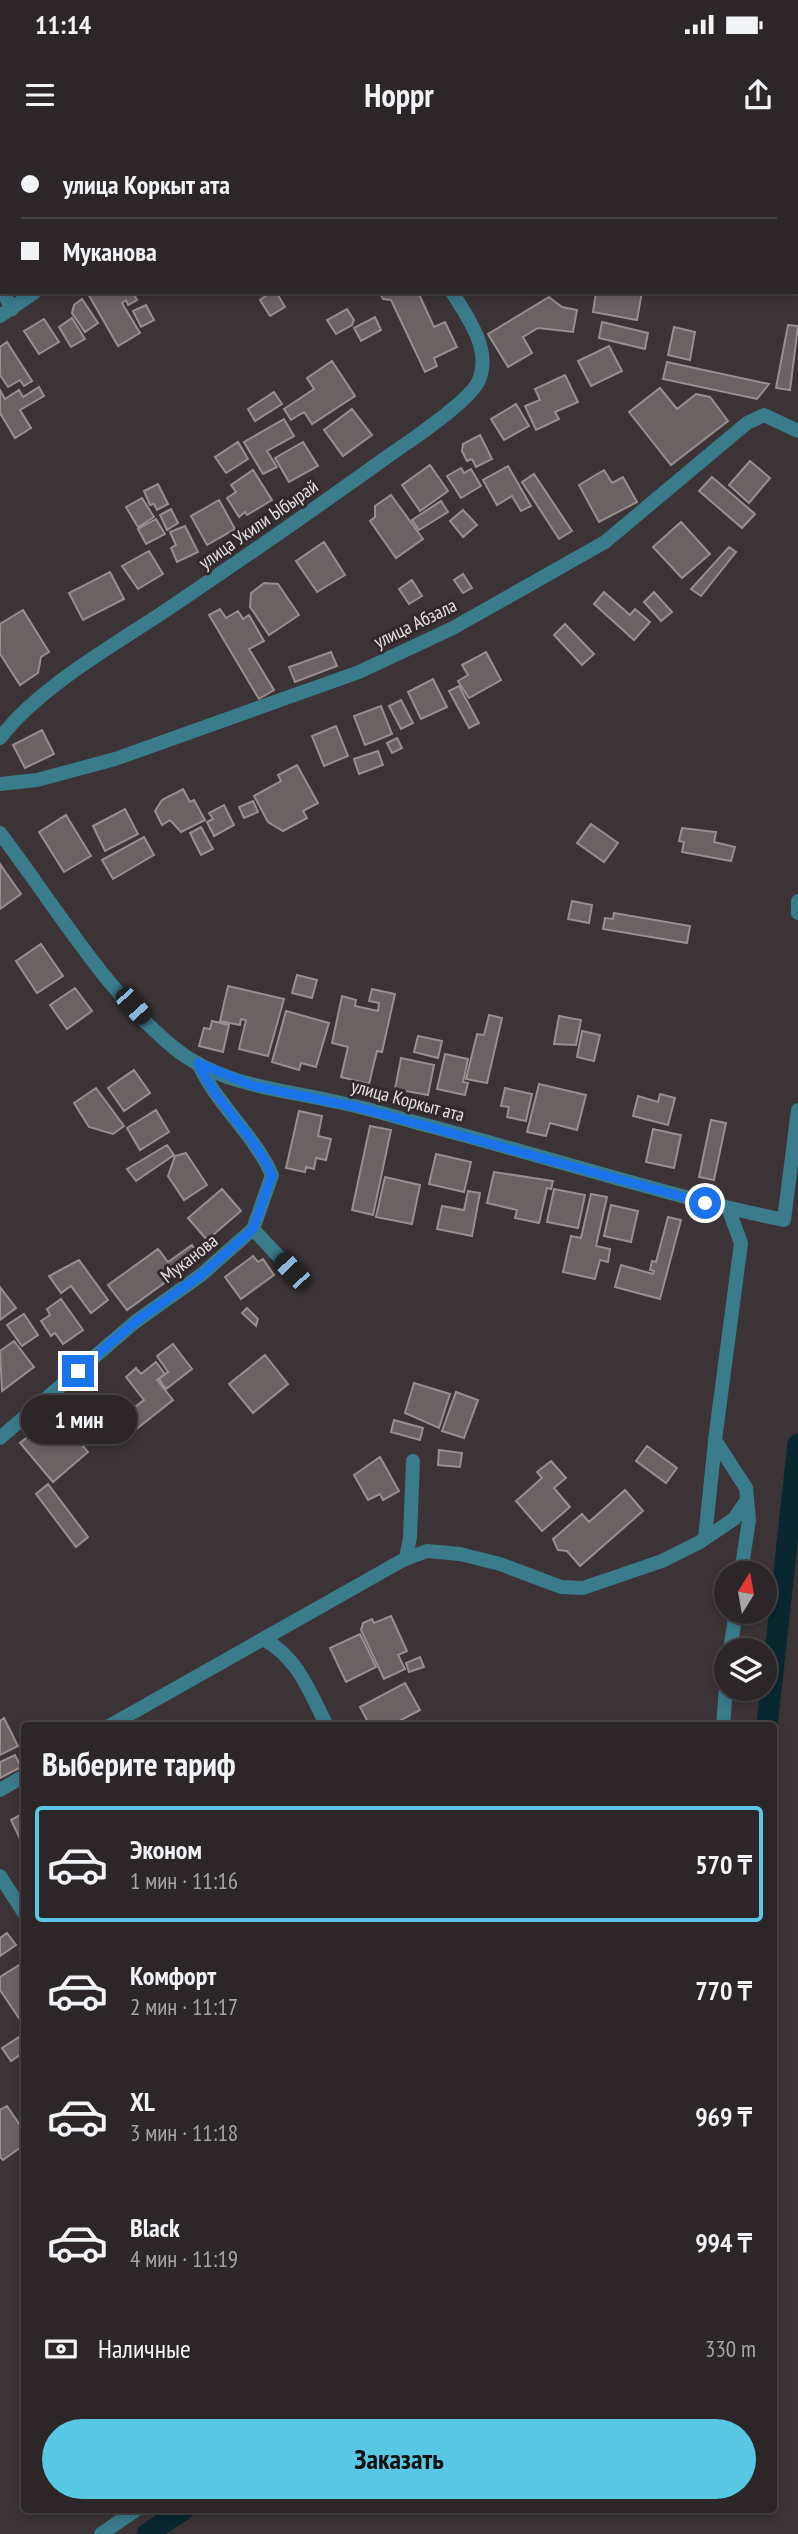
<!DOCTYPE html>
<html lang="ru">
<meta charset="utf-8">
<style>
:root{--surface:#2c2628;--page:#383234;--text:#f1f3f6;--muted:#a6a5a8;--line:#484345;--accent:#59c8e4}
body{margin:0;font-family:"PT Sans Narrow",sans-serif;background:var(--page);color:var(--text);height:100vh;display:flex;flex-direction:column;font-size:26px;white-space:nowrap}
*{box-sizing:border-box;margin:0}
p{font-size:23px;color:var(--muted)}
.icon{flex:none;width:38px;height:38px;fill:none;stroke:currentColor;stroke-width:2;stroke-linecap:round;stroke-linejoin:round}
.map{position:relative;flex:1;overflow:hidden}
.side{position:absolute;left:21px;top:1582px;width:756px;height:791px;display:flex;flex-direction:column;background:var(--surface);border-radius:7px;box-shadow:0 4px 10px #0003,0 0 0 2px var(--line)}
.side>*{flex:none}
.guide{position:absolute;left:0px;top:0px;width:798px;height:154px;box-shadow:0 4px 10px #0003,0 0 0 2px var(--line);display:grid;align-content:center;height:154px;padding:0 21px;background:var(--surface)}
.needle{width:46px;rotate:11deg}
.fabs{position:absolute;left:714px;top:1421px;display:grid;gap:14px}
.fabs a{display:grid;place-items:center;width:63px;height:63px;border-radius:50%;background:var(--surface);box-shadow:0 4px 10px #0003,0 0 0 2px var(--line);font-size:35px}
.end{position:absolute;width:32px;height:32px;margin:-16px;border:9px solid #1a73e8;background:#fff;box-shadow:0 0 0 4px #fff}
.from{border-radius:50%}
.bubble{position:absolute;height:49px;border-radius:24px;background:var(--surface);box-shadow:0 4px 10px #0003,0 0 0 2px var(--line);font-size:23px;font-weight:600;line-height:49px;text-align:center}
.car{position:absolute;width:21px;height:42px;margin:-21px -10px;border-radius:9px;box-shadow:0 0 5px 2px #0007;background:linear-gradient(#222 24%,#8ab4d8 0 40%,#222 0 76%,#8ab4d8 0 86%,#222 0)}
.guide b{display:flex;align-items:center;gap:24px;height:66px;font-size:26px}
.guide b+b{border-top:2px solid var(--line)}
.guide i{width:18px;height:18px;background:var(--text)}
ul{padding:0;list-style:none}
li{display:flex;align-items:center;gap:21px;height:116px;margin:0 14px 10px;padding:0 7px;border:4px solid transparent;border-radius:7px}
li div{flex:1}
li b{display:block;font-size:26px}
li em{font-style:normal;font-weight:600}
li.selected{border-color:var(--accent)}
li>.icon{width:63px;height:63px;stroke-width:1.5}
h2{padding:0 21px;font-size:32px;line-height:84px}
.pay{display:flex;align-items:center;gap:18px;height:77px;padding:0 21px;font-size:26px}
.pay p{margin-inline-start:auto}
.primary-button{display:flex;gap:14px;margin-top:auto;padding:14px 21px}
.primary-button a{flex:1;height:80px;border-radius:42px;background:var(--accent);color:#111;font-size:28px;font-weight:600;line-height:80px;text-align:center}
.status{display:flex;justify-content:space-between;align-items:center;height:49px;padding:0 35px;background:var(--surface);direction:ltr}
.status svg{height:19px;fill:currentColor}
header{display:flex;justify-content:space-between;align-items:center;height:91px;padding:0 21px;background:var(--surface);font-size:32px;font-weight:600}
.map>svg:first-child{display:block}
.lines{fill:none;stroke-linecap:round;stroke-linejoin:round}
.canal{stroke:#08272f;stroke-width:21}
.building{fill:#6b6264;stroke:#998f91;stroke-width:2}
.minor{stroke:#3a7b8c;stroke-width:14}
.route{stroke:#1a73e8;stroke-width:9}
.labels{text-anchor:middle;dominant-baseline:central;stroke-width:6;stroke-linejoin:round;paint-order:stroke}
.street-label{font-size:19px;fill:#e5e0e1;stroke:#31292b}
</style>
<div class="status"><b>11:14</b><svg viewBox="0 0 49 12"><path d="M0 12V9h3v3zM5 12V6h3v6zM10 12V3h3v9zM15 12V0h3v12zM26 1h20v11H26zM47 4h2v5h-2z"/></svg></div>
<header><svg class="icon" aria-label="menu" viewBox="0 0 24 24"><path d="M4 6h16M4 12h16M4 18h16"/></svg>Hoppr<svg class="icon" aria-label="share" viewBox="0 0 24 24"><path d="M12 15V3M7 8l5-5 5 5M5 13v7h14v-7"/></svg></header>
<div class="map">
<svg width="798" height="2394" viewBox="0 0 798 2394">
<rect width="100%" height="100%" fill="#3b3335"/>
<g class="lines">
<path class="canal" d="M 767,1586 L 798,1304
M 147,2394 L 183,2370"/>
</g>
<path class="building" d="M 87,152 L 133,152 L 137,160 L 128,165 L 126,160 L 122,163 L 140,193 L 118,206 Z
M 271,152 L 276,152 L 285,167 L 270,176 L 260,160 Z
M 418,152 L 434,187 L 445,182 L 457,207 L 434,218 L 437,226 L 425,232 L 391,160 L 383,159 L 380,153 Z
M 596,152 L 642,152 L 637,180 L 593,172 Z
M 549,157 L 562,167 L 577,170 L 573,192 L 538,188 L 523,197 L 532,213 L 508,227 L 488,194 Z
M 82,159 L 98,183 L 85,192 L 72,173 L 74,165 Z
M 146,165 L 154,180 L 141,187 L 133,171 Z
M 347,169 L 354,180 L 352,185 L 336,194 L 327,180 Z
M 375,177 L 381,190 L 361,201 L 354,188 Z
M 72,178 L 85,199 L 71,207 L 59,187 Z
M 44,179 L 59,202 L 39,214 L 24,191 Z
M 602,182 L 648,193 L 645,209 L 599,198 Z
M 788,185 L 798,186 L 790,250 L 776,248 Z
M 674,187 L 695,192 L 690,220 L 668,215 Z
M 7,202 L 32,241 L 24,246 L 20,240 L 8,247 L 0,235 L 0,207 Z
M 609,206 L 622,231 L 591,246 L 578,221 Z
M 332,221 L 355,256 L 312,284 L 304,272 L 291,280 L 284,269 L 314,249 L 307,238 Z
M 667,222 L 769,244 L 757,259 L 663,239 Z
M 565,235 L 578,262 L 555,272 L 559,279 L 536,290 L 525,266 L 540,260 L 535,249 Z
M 39,247 L 44,256 L 20,270 L 31,288 L 15,298 L 0,273 L 0,250 L 5,259 L 19,250 L 23,257 Z
M 660,248 L 677,269 L 696,254 L 710,257 L 728,281 L 671,325 L 629,272 Z
M 274,252 L 282,264 L 255,281 L 248,269 Z
M 516,264 L 529,286 L 504,300 L 491,279 Z
M 352,269 L 372,295 L 343,316 L 324,290 Z
M 284,279 L 294,296 L 267,311 L 277,327 L 263,334 L 244,302 Z
M 480,295 L 492,319 L 476,327 L 472,319 L 467,321 L 462,311 L 463,304 Z
M 238,302 L 248,319 L 226,333 L 215,317 Z
M 303,302 L 318,326 L 289,342 L 275,318 Z
M 750,321 L 770,338 L 749,363 L 729,345 Z
M 430,325 L 448,351 L 420,371 L 402,345 Z
M 508,326 L 531,366 L 521,371 L 512,356 L 497,365 L 483,340 Z
M 461,328 L 464,333 L 471,329 L 481,346 L 461,358 L 447,336 Z
M 253,330 L 272,360 L 247,375 L 245,372 L 239,377 L 227,358 L 236,352 L 231,345 Z
M 604,330 L 612,343 L 623,337 L 637,362 L 599,382 L 579,345 Z
M 534,334 L 572,391 L 559,399 L 522,342 Z
M 712,337 L 755,374 L 742,388 L 699,351 Z
M 158,344 L 168,364 L 157,370 L 154,364 L 150,365 L 144,351 Z
M 391,355 L 423,399 L 396,418 L 370,381 L 375,377 L 375,366 Z
M 142,358 L 154,377 L 138,387 L 126,367 Z
M 219,360 L 235,389 L 207,405 L 191,376 Z
M 441,361 L 448,372 L 419,390 L 412,380 Z
M 171,369 L 178,383 L 167,390 L 160,375 Z
M 463,370 L 477,385 L 463,397 L 450,381 Z
M 156,379 L 165,394 L 146,404 L 138,389 Z
M 681,382 L 710,414 L 682,438 L 653,407 Z
M 185,386 L 198,412 L 177,422 L 171,408 L 176,405 L 170,392 Z
M 324,402 L 345,435 L 317,452 L 296,421 Z
M 729,407 L 736,412 L 701,456 L 691,449 Z
M 149,411 L 163,434 L 138,449 L 122,426 Z
M 110,432 L 124,459 L 83,480 L 69,453 Z
M 463,434 L 472,448 L 463,453 L 454,440 Z
M 412,440 L 422,456 L 409,464 L 399,449 Z
M 264,443 L 278,444 L 299,475 L 269,495 L 250,467 L 251,453 Z
M 604,452 L 630,475 L 635,469 L 650,482 L 634,500 L 594,464 Z
M 654,452 L 672,472 L 661,481 L 644,462 Z
M 220,469 L 226,478 L 238,471 L 243,479 L 249,475 L 264,501 L 249,509 L 274,550 L 259,559 L 209,475 Z
M 23,470 L 49,512 L 41,517 L 38,533 L 20,545 L 0,514 L 0,484 Z
M 565,484 L 594,514 L 582,525 L 554,495 Z
M 331,512 L 337,526 L 295,542 L 289,527 Z
M 486,512 L 501,540 L 469,558 L 458,541 L 468,535 L 462,525 Z
M 433,539 L 447,567 L 421,579 L 408,552 Z
M 459,546 L 479,583 L 469,588 L 449,551 Z
M 401,560 L 413,583 L 401,589 L 389,566 Z
M 381,566 L 392,594 L 365,605 L 354,576 Z
M 336,586 L 348,616 L 324,626 L 312,596 Z
M 42,590 L 54,614 L 25,628 L 13,605 Z
M 397,598 L 402,608 L 392,613 L 387,603 Z
M 378,611 L 383,625 L 359,634 L 354,619 Z
M 297,625 L 318,663 L 303,671 L 307,678 L 283,691 L 268,682 L 254,656 L 281,641 L 278,635 Z
M 183,649 L 190,662 L 194,660 L 205,680 L 181,692 L 170,680 L 162,685 L 155,671 L 162,660 Z
M 253,661 L 258,672 L 244,678 L 239,667 Z
M 224,665 L 234,685 L 214,696 L 207,682 L 213,679 L 209,673 Z
M 125,669 L 138,694 L 105,711 L 93,686 Z
M 66,675 L 91,716 L 64,732 L 39,692 Z
M 591,684 L 618,703 L 604,722 L 577,703 Z
M 201,687 L 213,709 L 201,715 L 190,693 Z
M 682,688 L 716,692 L 714,702 L 735,707 L 731,721 L 682,712 L 684,702 L 679,701 Z
M 144,697 L 154,715 L 113,739 L 102,720 Z
M 0,724 L 21,754 L 0,769 Z
M 572,761 L 592,765 L 589,783 L 568,779 Z
M 614,773 L 690,786 L 687,803 L 603,789 L 605,778 L 613,779 Z
M 41,804 L 63,836 L 37,853 L 16,821 Z
M 297,835 L 317,840 L 312,858 L 292,853 Z
M 228,846 L 284,859 L 268,916 L 239,909 L 246,880 L 241,879 L 240,885 L 220,881 Z
M 75,848 L 92,871 L 67,889 L 50,865 Z
M 372,849 L 395,854 L 382,912 L 377,911 L 369,944 L 341,937 L 348,907 L 332,903 L 342,856 L 356,860 L 355,866 L 378,871 L 379,863 L 369,861 Z
M 286,871 L 329,883 L 316,927 L 301,923 L 299,930 L 272,922 Z
M 489,875 L 502,878 L 487,943 L 466,939 L 477,894 L 484,895 Z
M 559,876 L 581,880 L 576,905 L 554,904 Z
M 212,881 L 229,885 L 223,912 L 199,906 L 204,888 L 210,889 Z
M 582,891 L 600,895 L 594,921 L 577,917 Z
M 418,896 L 442,901 L 438,918 L 414,912 Z
M 445,914 L 468,919 L 463,942 L 468,943 L 465,955 L 437,949 Z
M 401,918 L 434,925 L 428,955 L 395,949 Z
M 134,930 L 150,953 L 124,971 L 108,948 Z
M 539,944 L 586,955 L 577,990 L 550,983 L 546,996 L 527,992 Z
M 96,948 L 124,986 L 113,994 L 89,987 L 74,963 Z
M 505,948 L 532,954 L 526,981 L 507,977 L 509,967 L 501,966 Z
M 660,954 L 675,958 L 668,985 L 633,976 L 638,956 L 658,962 Z
M 156,970 L 169,992 L 140,1010 L 127,988 Z
M 299,971 L 322,976 L 318,996 L 331,999 L 326,1020 L 316,1018 L 314,1029 L 306,1027 L 305,1032 L 286,1028 Z
M 711,980 L 726,983 L 714,1040 L 699,1037 Z
M 370,986 L 391,990 L 373,1075 L 352,1070 Z
M 653,989 L 681,995 L 674,1028 L 646,1022 Z
M 167,1005 L 174,1015 L 136,1041 L 127,1029 Z
M 186,1013 L 207,1045 L 184,1060 L 168,1036 L 175,1016 Z
M 436,1014 L 471,1022 L 464,1052 L 429,1044 Z
M 494,1032 L 553,1041 L 551,1049 L 547,1048 L 539,1083 L 515,1078 L 517,1070 L 487,1063 Z
M 385,1037 L 420,1045 L 412,1084 L 376,1077 Z
M 222,1049 L 241,1071 L 207,1100 L 188,1078 Z
M 554,1049 L 585,1055 L 578,1088 L 547,1082 Z
M 468,1051 L 480,1053 L 472,1096 L 437,1089 L 442,1066 L 464,1070 Z
M 591,1054 L 607,1057 L 596,1106 L 610,1109 L 608,1122 L 600,1120 L 595,1139 L 563,1132 L 571,1096 L 581,1098 Z
M 611,1065 L 638,1071 L 631,1102 L 604,1096 Z
M 668,1077 L 681,1080 L 660,1159 L 615,1147 L 621,1125 L 653,1134 L 654,1131 L 650,1130 L 652,1121 L 656,1122 Z
M 192,1105 L 200,1117 L 127,1170 L 108,1145 L 158,1109 L 168,1122 Z
M 253,1116 L 258,1122 L 263,1119 L 274,1135 L 241,1159 L 225,1137 Z
M 79,1120 L 108,1160 L 91,1173 L 71,1146 L 61,1153 L 49,1136 Z
M 0,1147 L 16,1168 L 0,1180 Z
M 61,1159 L 83,1190 L 63,1204 L 55,1193 L 51,1196 L 41,1181 L 50,1175 L 47,1169 Z
M 247,1168 L 258,1179 L 256,1186 L 242,1173 Z
M 24,1174 L 38,1195 L 22,1206 L 7,1185 Z
M 14,1201 L 34,1227 L 2,1251 L 0,1211 Z
M 173,1204 L 192,1229 L 166,1249 L 159,1239 L 168,1232 L 157,1216 Z
M 265,1215 L 288,1244 L 253,1273 L 229,1244 Z
M 156,1222 L 165,1234 L 157,1240 L 173,1260 L 130,1294 L 119,1279 L 144,1260 L 126,1237 L 136,1228 L 141,1234 Z
M 414,1243 L 450,1254 L 439,1288 L 405,1273 Z
M 456,1252 L 478,1260 L 464,1298 L 442,1291 Z
M 101,1257 L 107,1266 L 116,1260 L 126,1273 L 93,1296 L 78,1274 Z
M 394,1280 L 423,1288 L 420,1300 L 391,1292 Z
M 64,1284 L 88,1312 L 53,1342 L 20,1303 L 36,1290 L 45,1300 Z
M 647,1306 L 677,1328 L 666,1343 L 636,1321 Z
M 439,1310 L 462,1313 L 460,1327 L 438,1325 Z
M 380,1317 L 399,1351 L 383,1360 L 380,1354 L 368,1360 L 354,1335 Z
M 551,1321 L 566,1338 L 554,1348 L 570,1367 L 542,1391 L 516,1361 L 542,1338 L 537,1332 Z
M 48,1344 L 88,1397 L 76,1407 L 36,1354 Z
M 625,1350 L 643,1371 L 580,1426 L 567,1411 L 558,1410 L 553,1399 L 582,1374 L 589,1382 Z
M 391,1476 L 407,1511 L 398,1515 L 405,1529 L 384,1539 L 361,1490 L 363,1483 L 372,1479 L 374,1483 Z
M 360,1494 L 376,1527 L 346,1542 L 330,1508 Z
M 420,1517 L 424,1527 L 409,1532 L 406,1523 Z
M 405,1543 L 420,1570 L 390,1586 L 370,1586 L 360,1567 Z
M 4,1578 L 18,1606 L 0,1615 L 0,1581 Z
M 15,1615 L 21,1627 L 0,1638 L 0,1622 Z
M 24,1673 L 24,1707 L 11,1680 Z
M 7,1793 L 16,1805 L 0,1816 L 0,1798 Z
M 21,1824 L 24,1829 L 24,1879 L 21,1881 L 0,1850 L 0,1837 Z
M 19,1897 L 24,1912 L 11,1921 L 2,1908 Z
M 7,1966 L 24,1991 L 24,2005 L 3,2020 L 0,2017 L 0,1970 Z"/>
<g class="lines">
<path class="minor" d="M 207,0 L 208,2
M 365,0 L 366,2
M 249,2 L 251,0
M 796,6 L 798,9
M 3,152 L 12,169
M 0,176 L 35,152
M 0,598 C 40,546 113,506 168,469 C 244,418 320,365 394,312 C 414,298 471,260 479,240 C 492,209 467,177 452,152
M 0,644 L 37,640 L 115,619 L 359,532 L 453,488 L 605,402 L 747,283 L 764,275 L 798,291
M 0,693 C 55,765 102,848 173,907 C 220,946 281,949 337,962 C 363,967 389,975 414,982 C 538,1014 659,1054 784,1080 L 798,970
M 798,761 L 798,773
M 728,1068 L 741,1103 L 715,1300 L 746,1348 L 749,1380 L 741,1433
M 253,1089 L 292,1131
M 0,1298 L 135,1182 L 201,1135 L 253,1089 L 272,1035 C 254,994 216,964 198,923
M 705,1398 L 715,1302
M 406,1419 L 410,1397 L 413,1321
M 265,1500 C 298,1518 310,1553 327,1586
M 730,1510 L 736,1472
M 109,1586 L 403,1420 L 427,1411 L 460,1414 L 500,1424 L 561,1447 L 583,1448 L 662,1421 L 700,1402 L 734,1379 L 747,1360
M 723,1586 L 726,1548
M 0,1650 L 24,1636
M 0,1736 L 24,1773
M 101,2394 L 136,2370"/>
</g>
<g class="lines">
<path class="route" d="M 78,1231 L 135,1182 L 201,1135 L 253,1089 L 272,1035 C 254,994 216,964 198,923 L 254,946 L 361,968 L 705,1063"/>
</g>
<g class="labels">
<g class="street-label">
<text transform="translate(258 384) rotate(-35)">улица Укили Ыбырай</text>
<text transform="translate(415 483) rotate(-26)">улица Абзала</text>
<text transform="translate(408 960) rotate(15)">улица Коркыт ата</text>
<text transform="translate(189 1118) rotate(-38)">Муканова</text>
</g>
</g>
</svg>
<div class="fabs">
<a><svg class="needle" viewBox="-14 -14 28 28"><path d="M0-13l5 13h-10z" fill="#e53935"/><path d="M0 13l5-13h-10z" fill="#a6a5a8"/></svg></a>
<a><svg class="icon" aria-label="layers" viewBox="0 0 24 24"><path d="M12 4l9 5-9 5-9-5zM3 14l9 5 9-5"/></svg></a>
</div>
<i class="end from" style="left:705px;top:1063px"></i>
<i class="end" style="left:78px;top:1231px"></i>
<div class="bubble" style="left:21px;top:1255px;width:116px">1 мин</div>
<i class="car" style="left:133px;top:866px;rotate:138deg"></i>
<i class="car" style="left:292px;top:1131px;rotate:317deg"></i>
<div class="guide">
<b><i class="from"></i>улица Коркыт ата</b>
<b><i></i>Муканова</b>
</div>
<section class="side">
<h2>Выберите тариф</h2>
<ul>
<li class="selected"><svg class="icon" aria-label="car" viewBox="0 0 24 24"><path d="M5 17H2v-5l4-1 3-4h7l3 4 3 1v5h-3M9 17h6M6 11h13"/><circle cx="7" cy="17" r="2"/><circle cx="17" cy="17" r="2"/></svg><div><b>Эконом</b><p>1 мин · 11:16</p></div><em>570 ₸</em></li>
<li><svg class="icon" aria-label="car" viewBox="0 0 24 24"><path d="M5 17H2v-5l4-1 3-4h7l3 4 3 1v5h-3M9 17h6M6 11h13"/><circle cx="7" cy="17" r="2"/><circle cx="17" cy="17" r="2"/></svg><div><b>Комфорт</b><p>2 мин · 11:17</p></div><em>770 ₸</em></li>
<li><svg class="icon" aria-label="car" viewBox="0 0 24 24"><path d="M5 17H2v-5l4-1 3-4h7l3 4 3 1v5h-3M9 17h6M6 11h13"/><circle cx="7" cy="17" r="2"/><circle cx="17" cy="17" r="2"/></svg><div><b>XL</b><p>3 мин · 11:18</p></div><em>969 ₸</em></li>
<li><svg class="icon" aria-label="car" viewBox="0 0 24 24"><path d="M5 17H2v-5l4-1 3-4h7l3 4 3 1v5h-3M9 17h6M6 11h13"/><circle cx="7" cy="17" r="2"/><circle cx="17" cy="17" r="2"/></svg><div><b>Black</b><p>4 мин · 11:19</p></div><em>994 ₸</em></li>
</ul>
<div class="pay"><svg class="icon" aria-label="cash" viewBox="0 0 24 24"><path d="M3 7h18v10H3z"/><circle cx="12" cy="12" r="2"/></svg>Наличные<p>330 m</p></div>
<div class="primary-button"><a>Заказать</a></div>
</section>
</div>
